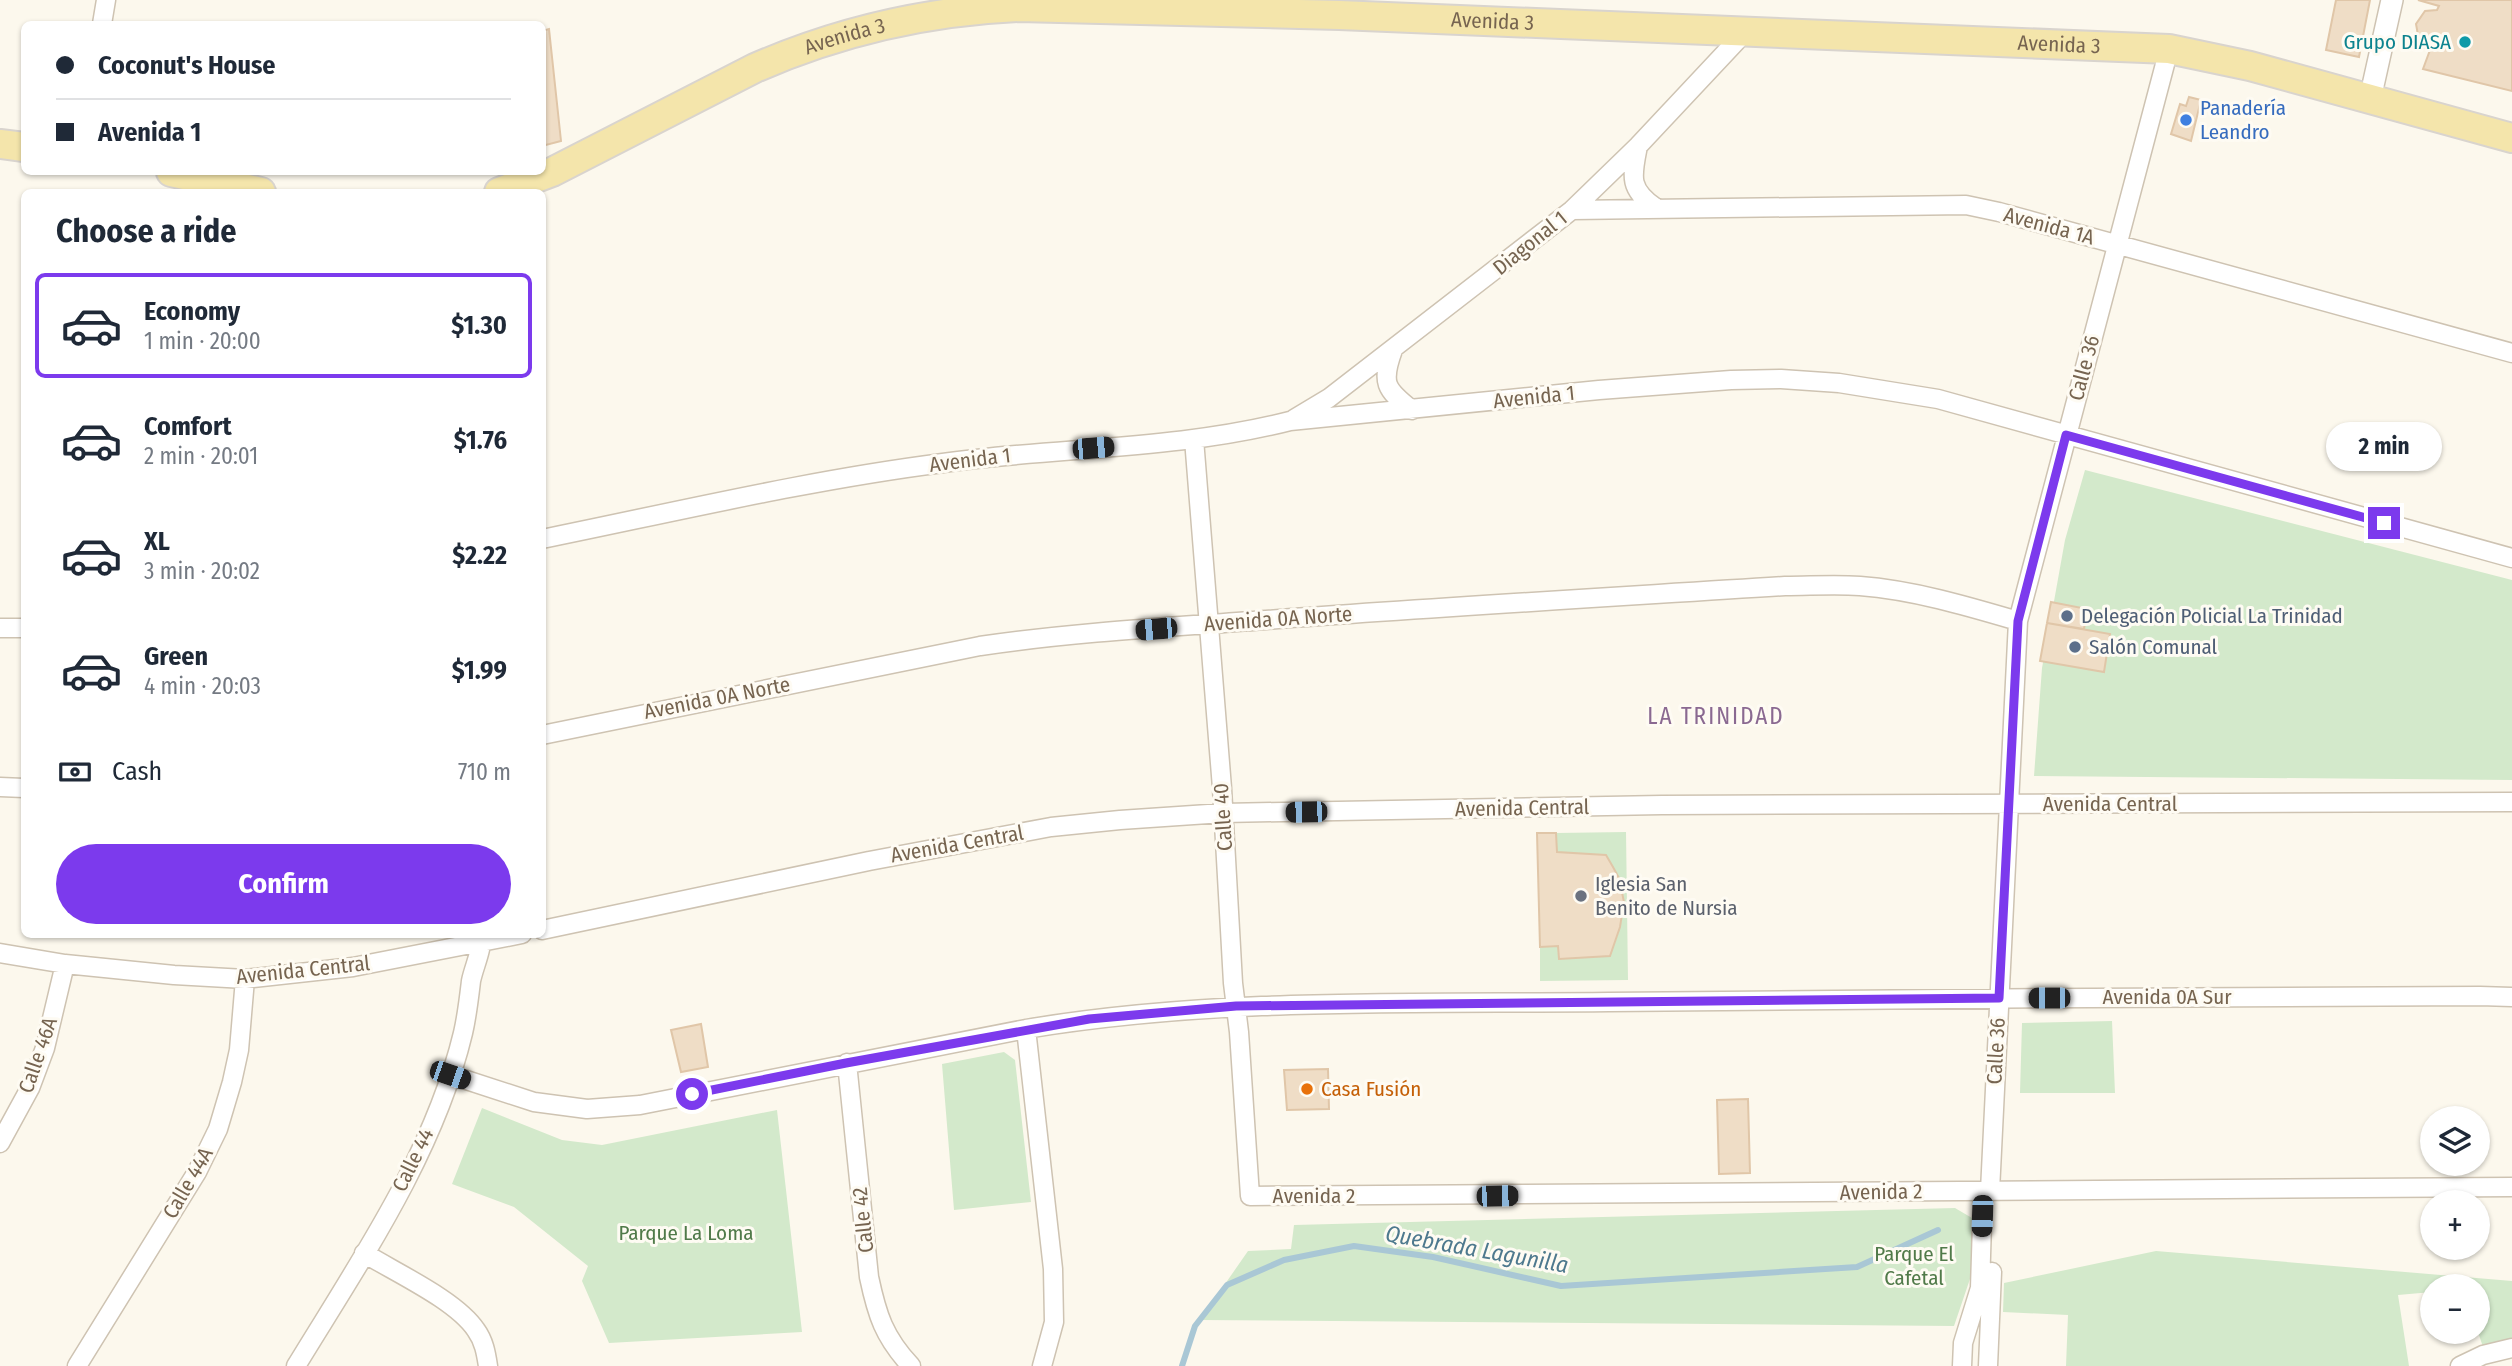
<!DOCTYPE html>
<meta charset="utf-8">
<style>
:root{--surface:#fff;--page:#f2f2f3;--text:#1f2937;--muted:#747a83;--line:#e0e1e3;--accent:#7c3aed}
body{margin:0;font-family:"Fira Sans Condensed",sans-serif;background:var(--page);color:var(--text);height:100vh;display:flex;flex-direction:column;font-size:26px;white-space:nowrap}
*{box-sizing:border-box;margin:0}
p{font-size:23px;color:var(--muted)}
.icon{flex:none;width:38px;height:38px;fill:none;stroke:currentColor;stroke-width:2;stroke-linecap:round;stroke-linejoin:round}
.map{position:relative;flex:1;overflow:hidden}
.sheet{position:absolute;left:21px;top:189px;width:525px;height:749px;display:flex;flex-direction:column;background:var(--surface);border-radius:10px;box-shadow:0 2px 5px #0004}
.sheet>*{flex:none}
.banner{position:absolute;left:21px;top:21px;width:525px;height:154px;border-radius:10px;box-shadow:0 2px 5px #0004;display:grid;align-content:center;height:154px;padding:0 35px;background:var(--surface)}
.tools{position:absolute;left:2420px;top:1106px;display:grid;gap:14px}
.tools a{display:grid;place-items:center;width:70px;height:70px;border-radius:50%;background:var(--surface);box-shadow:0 2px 5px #0004;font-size:35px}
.end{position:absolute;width:32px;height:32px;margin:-16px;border:9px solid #7c3aed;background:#fff;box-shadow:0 0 0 4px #fff}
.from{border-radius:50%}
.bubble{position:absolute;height:49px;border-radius:24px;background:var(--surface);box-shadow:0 2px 5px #0004;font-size:23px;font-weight:700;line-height:49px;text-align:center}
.car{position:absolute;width:21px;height:42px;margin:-21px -10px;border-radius:9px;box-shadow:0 0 5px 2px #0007;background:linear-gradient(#222 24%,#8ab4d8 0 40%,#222 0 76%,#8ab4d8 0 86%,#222 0)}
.banner b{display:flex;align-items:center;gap:24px;height:66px;font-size:26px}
.banner b+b{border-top:2px solid var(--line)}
.banner i{width:18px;height:18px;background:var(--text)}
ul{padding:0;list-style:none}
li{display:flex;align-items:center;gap:21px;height:105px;margin:0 14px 10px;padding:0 21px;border:4px solid transparent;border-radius:10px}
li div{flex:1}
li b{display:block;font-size:26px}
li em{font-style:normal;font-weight:700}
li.on{border-color:var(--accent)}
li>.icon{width:63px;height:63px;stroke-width:1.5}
h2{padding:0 35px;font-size:32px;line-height:84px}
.pay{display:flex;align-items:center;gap:18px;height:77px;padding:0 35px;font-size:26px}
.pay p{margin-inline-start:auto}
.button{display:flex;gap:14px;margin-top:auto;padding:14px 35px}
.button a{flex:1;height:80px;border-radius:42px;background:var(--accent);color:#fff;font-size:28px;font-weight:700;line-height:80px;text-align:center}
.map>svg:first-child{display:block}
.green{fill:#d3e9cb}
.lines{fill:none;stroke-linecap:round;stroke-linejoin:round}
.stream{stroke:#a9c7d5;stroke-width:6}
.building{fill:#efddc6;stroke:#e0c6a8;stroke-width:2}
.minor-casing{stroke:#cec3b2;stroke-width:21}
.tertiary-casing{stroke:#cec3b2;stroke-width:24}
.primary-casing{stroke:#d9d4ce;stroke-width:32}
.minor{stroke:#fff;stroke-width:18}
.tertiary{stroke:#fff;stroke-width:21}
.primary{stroke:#f4e5ab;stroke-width:28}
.route{stroke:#7c3aed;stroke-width:9}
.culture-dot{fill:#0f9aa8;stroke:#fefbf3;stroke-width:2.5}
.shop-dot{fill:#3f7fe0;stroke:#fefbf3;stroke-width:2.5}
.service-dot{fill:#5c6f8a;stroke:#fefbf3;stroke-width:2.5}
.worship-dot{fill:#6b7280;stroke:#fefbf3;stroke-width:2.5}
.food-dot{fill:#e8710a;stroke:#fefbf3;stroke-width:2.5}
.labels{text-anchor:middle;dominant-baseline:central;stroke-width:6;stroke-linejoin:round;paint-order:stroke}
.street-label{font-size:21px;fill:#766450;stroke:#fefbf3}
.culture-label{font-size:21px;fill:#0d838f;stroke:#fefbf3;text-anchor:end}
.shop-label{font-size:21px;fill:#366cbe;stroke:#fefbf3;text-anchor:start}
.service-label{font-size:21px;fill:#4e5e75;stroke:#fefbf3;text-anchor:start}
.worship-label{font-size:21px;fill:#5b616d;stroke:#fefbf3;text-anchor:start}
.food-label{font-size:21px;fill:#c56008;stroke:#fefbf3;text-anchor:start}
.park-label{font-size:21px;fill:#507a49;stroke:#fefbf3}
.neighbourhood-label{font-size:23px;letter-spacing:2px;fill:#8a6991;stroke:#fefbf3}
.water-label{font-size:23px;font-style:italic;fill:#4e798e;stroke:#fefbf3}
</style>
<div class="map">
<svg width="2512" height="1366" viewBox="0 0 2512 1366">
<rect width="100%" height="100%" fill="#fcf8ed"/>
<path class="green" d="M 2085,470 L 2512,580 L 2512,780 L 2034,776 L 2042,668 L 2065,540 Z
M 1626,832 L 1628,980 L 1540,981 L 1540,947 L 1558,946 L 1559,959 L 1610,955 C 1627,916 1629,892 1606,855 L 1557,852 L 1556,833 Z
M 2112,1021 L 2115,1093 L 2020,1093 L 2022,1023 Z
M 1004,1052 L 1015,1060 L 1031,1202 L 954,1210 L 942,1064 Z
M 482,1108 L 562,1140 L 602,1145 L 777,1110 L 802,1332 L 609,1343 L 582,1281 L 588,1266 L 514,1207 L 452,1184 Z
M 1955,1208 L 1972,1218 L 1971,1276 L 1954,1326 L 1200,1320 L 1248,1251 L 1291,1249 L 1294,1225 Z
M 2156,1251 L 2512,1281 L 2512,1341 L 2483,1347 L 2478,1332 L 2478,1286 L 2432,1286 L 2432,1292 L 2398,1295 L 2409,1366 L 2066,1366 L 2068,1315 L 2003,1312 L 2004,1283 Z"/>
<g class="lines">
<path class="stream" d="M 1182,1366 L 1195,1326 L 1227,1285 L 1284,1260 L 1354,1246 L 1433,1257 L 1561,1286 L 1857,1267 L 1938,1230"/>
</g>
<path class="building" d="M 2336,0 L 2370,0 L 2359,57 L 2326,50 Z
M 2418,0 L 2512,0 L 2512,91 L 2423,69 L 2430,50 L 2420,46 L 2416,24 L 2425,11 L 2437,10 L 2439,6 Z
M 549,29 L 561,141 L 542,146 L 542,31 Z
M 2189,97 L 2201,100 L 2191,141 L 2171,134 L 2180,104 L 2186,106 Z
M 2051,602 L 2087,609 L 2084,629 L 2047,623 Z
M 2047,623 L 2110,634 L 2104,672 L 2040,661 Z
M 1537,833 L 1556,833 L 1557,852 L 1606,855 L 1613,867 L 1619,878 L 1624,902 L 1620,927 L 1610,956 L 1559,959 L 1558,946 L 1540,947 Z
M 701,1024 L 708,1067 L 681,1072 L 671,1030 Z
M 1328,1069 L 1329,1109 L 1287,1110 L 1284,1070 Z
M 1748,1099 L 1750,1173 L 1719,1174 L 1717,1100 Z"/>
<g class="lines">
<g class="minor-casing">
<path id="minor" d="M 102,24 L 106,0
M 1638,146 C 1632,176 1628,189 1656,208
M 1572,210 L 1966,205 L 1999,212 L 2512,353
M 1393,350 C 1381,383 1385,389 1412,410
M 1294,419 L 1329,398 L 1572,210 L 1638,146 L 1744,33
M 1194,439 L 1222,788 L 1233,983 L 1239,1032 L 1250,1196 L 2512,1187
M 542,539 C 675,512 809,480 943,463 C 1058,447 1177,450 1290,421 L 1599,390 L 1731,380 L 1781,379 L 1839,383 L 1938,399 L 2512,558
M 0,628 L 24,628
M 542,735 L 980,646 C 1075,632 1171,627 1266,620 C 1439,607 1612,597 1785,586 C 1810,586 1835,584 1860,586 C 1913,590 1967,606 2018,621
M 0,787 L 24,788
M 542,930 L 869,861 L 1051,827 L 1120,820 L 1223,813 L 1662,805 L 2512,802
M 0,953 L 65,964 L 174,975 L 245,979 L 353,967 L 522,934
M 1026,1029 L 1053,1269 L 1054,1322 L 1042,1366
M 847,1063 L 869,1277 C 877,1315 884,1337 911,1366
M 451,1075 L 534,1102 L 587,1109 L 640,1105 L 1026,1029 C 1218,997 1414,1004 1609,1002 C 1899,999 2190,997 2480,996 L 2512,997
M 0,1143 L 30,1088 L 45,1048 L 65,964
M 1990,1191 L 2018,621 L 2169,49
M 364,1253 C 396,1273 456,1300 476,1330 C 484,1341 486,1353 488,1366
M 77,1366 L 197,1172 L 218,1129 L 232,1082 L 239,1050 L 245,979
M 296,1366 C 360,1261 434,1154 463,1033 C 467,1016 469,998 471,981 C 474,966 483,949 481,934
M 1962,1366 L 1963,1343 L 1980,1288 L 1983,1191
M 1988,1366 L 1992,1272
M 2460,1366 L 2483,1355 L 2512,1348"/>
</g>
<g class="tertiary-casing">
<path id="tertiary" d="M 2370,99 L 2392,0"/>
</g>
<g class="primary-casing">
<g id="primary">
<path d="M 0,144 L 24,147"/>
<path d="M 171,172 L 261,192"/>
<path id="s1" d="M 499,192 L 552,172 L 755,68 C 840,31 926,11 1019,7 L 1339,15 L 2169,49 L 2250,66 L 2512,138"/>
</g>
</g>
<use href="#minor" class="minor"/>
<use href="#tertiary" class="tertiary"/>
<use href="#primary" class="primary"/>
</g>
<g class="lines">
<path class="route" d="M 692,1094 L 846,1063 L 1089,1019 L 1236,1006 L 1999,998 L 2018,621 L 2066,435 L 2384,523"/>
</g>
<circle class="culture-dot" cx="2465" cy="42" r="7"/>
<circle class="shop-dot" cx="2186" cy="120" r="7"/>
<g class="service-dot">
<circle cx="2067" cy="616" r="7"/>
<circle cx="2075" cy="647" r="7"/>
</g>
<circle class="worship-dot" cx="1581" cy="896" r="7"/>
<circle class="food-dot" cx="1307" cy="1089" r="7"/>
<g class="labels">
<g class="street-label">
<text stroke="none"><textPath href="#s1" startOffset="1031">Avenida 3</textPath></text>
<text stroke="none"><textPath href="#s1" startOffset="380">Avenida 3</textPath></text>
<text stroke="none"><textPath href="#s1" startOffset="1598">Avenida 3</textPath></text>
<text transform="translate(2049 226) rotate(15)">Avenida 1A</text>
<text transform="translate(1530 243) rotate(-39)">Diagonal 1</text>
<text transform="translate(2084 368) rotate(-75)">Calle 36</text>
<text transform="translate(1534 397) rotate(-6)">Avenida 1</text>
<text transform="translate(970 460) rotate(-7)">Avenida 1</text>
<text transform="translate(1278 619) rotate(-4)">Avenida 0A Norte</text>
<text transform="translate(717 698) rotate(-11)">Avenida 0A Norte</text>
<text x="2110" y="804">Avenida Central</text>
<text transform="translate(1522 808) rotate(-1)">Avenida Central</text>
<text transform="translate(1223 817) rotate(-94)">Calle 40</text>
<text transform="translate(957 844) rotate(-10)">Avenida Central</text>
<text transform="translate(303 970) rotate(-6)">Avenida Central</text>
<text x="2167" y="997">Avenida 0A Sur</text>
<text transform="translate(1996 1051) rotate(-87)">Calle 36</text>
<text transform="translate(38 1055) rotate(-71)">Calle 46A</text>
<text transform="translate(413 1160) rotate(-64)">Calle 44</text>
<text transform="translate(188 1183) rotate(-60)">Calle 44A</text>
<text transform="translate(1881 1192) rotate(-1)">Avenida 2</text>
<text x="1314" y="1196">Avenida 2</text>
<text transform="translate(863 1220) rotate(-96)">Calle 42</text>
</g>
<g class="culture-label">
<text x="2451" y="42">Grupo DIASA</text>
</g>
<g class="shop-label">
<text x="2200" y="108">Panadería<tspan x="2200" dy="24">Leandro</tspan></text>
</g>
<g class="service-label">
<text x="2081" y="616">Delegación Policial La Trinidad</text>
<text x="2089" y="647">Salón Comunal</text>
</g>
<g class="worship-label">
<text x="1595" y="884">Iglesia San<tspan x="1595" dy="24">Benito de Nursia</tspan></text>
</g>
<g class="food-label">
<text x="1321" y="1089">Casa Fusión</text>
</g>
<g class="park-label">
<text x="686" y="1233">Parque La Loma</text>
<text x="1914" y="1254">Parque El<tspan x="1914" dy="24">Cafetal</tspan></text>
</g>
<g class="neighbourhood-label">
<text x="1716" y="716">LA TRINIDAD</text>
</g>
<g class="water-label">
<text transform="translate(1477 1249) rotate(10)">Quebrada Lagunilla</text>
</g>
</g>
</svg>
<div class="tools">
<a><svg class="icon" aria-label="layers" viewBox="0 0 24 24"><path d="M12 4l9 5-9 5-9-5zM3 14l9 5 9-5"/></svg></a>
<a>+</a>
<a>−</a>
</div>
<i class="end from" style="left:692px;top:1094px"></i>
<i class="end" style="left:2384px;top:523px"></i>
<div class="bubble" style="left:2326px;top:422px;width:116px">2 min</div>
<i class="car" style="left:1093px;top:448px;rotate:85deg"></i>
<i class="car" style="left:1156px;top:629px;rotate:265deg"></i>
<i class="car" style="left:1306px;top:812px;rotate:269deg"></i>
<i class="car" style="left:2049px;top:998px;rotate:270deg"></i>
<i class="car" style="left:450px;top:1075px;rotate:109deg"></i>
<i class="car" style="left:1497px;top:1196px;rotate:89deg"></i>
<i class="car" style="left:1982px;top:1216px;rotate:182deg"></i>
<div class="banner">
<b><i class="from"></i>Coconut's House</b>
<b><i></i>Avenida 1</b>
</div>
<section class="sheet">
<h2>Choose a ride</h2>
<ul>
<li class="on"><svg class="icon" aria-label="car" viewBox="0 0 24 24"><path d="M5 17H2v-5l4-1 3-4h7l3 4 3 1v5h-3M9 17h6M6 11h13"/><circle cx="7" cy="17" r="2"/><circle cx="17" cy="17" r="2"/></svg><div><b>Economy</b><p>1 min · 20:00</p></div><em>$1.30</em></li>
<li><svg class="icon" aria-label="car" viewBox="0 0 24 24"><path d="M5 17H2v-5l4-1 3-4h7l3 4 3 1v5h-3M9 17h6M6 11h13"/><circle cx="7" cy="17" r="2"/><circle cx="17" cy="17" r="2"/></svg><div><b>Comfort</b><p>2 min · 20:01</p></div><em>$1.76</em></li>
<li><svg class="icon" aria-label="car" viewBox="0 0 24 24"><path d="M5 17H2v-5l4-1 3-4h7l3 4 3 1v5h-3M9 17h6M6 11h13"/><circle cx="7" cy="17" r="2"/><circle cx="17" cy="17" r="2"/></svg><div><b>XL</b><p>3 min · 20:02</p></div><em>$2.22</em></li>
<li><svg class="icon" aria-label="car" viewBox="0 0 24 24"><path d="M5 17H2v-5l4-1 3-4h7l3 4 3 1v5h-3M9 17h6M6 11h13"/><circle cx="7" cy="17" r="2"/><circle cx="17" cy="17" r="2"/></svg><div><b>Green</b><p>4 min · 20:03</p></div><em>$1.99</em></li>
</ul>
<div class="pay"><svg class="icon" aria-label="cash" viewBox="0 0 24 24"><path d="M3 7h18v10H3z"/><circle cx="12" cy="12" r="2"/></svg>Cash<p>710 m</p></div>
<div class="button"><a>Confirm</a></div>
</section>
</div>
